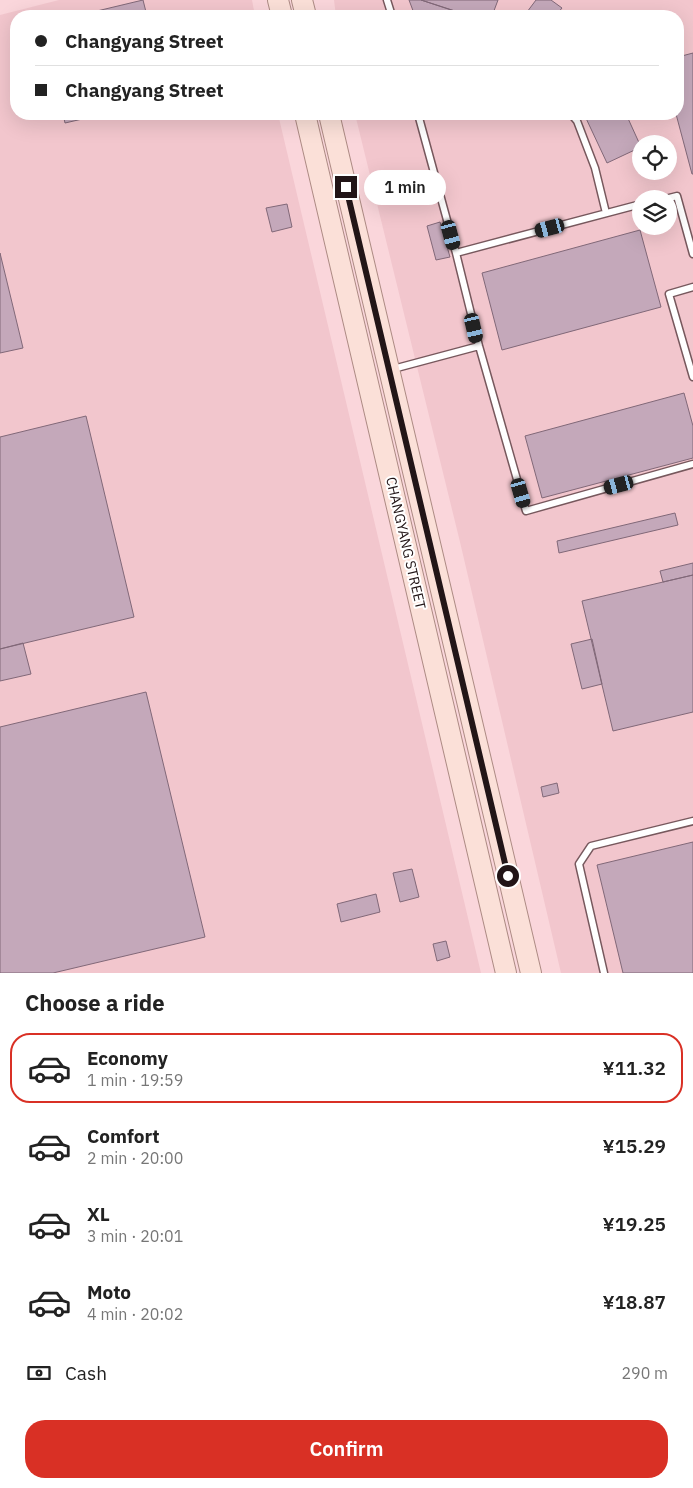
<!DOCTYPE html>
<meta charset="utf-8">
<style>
:root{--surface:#fff;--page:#f6f6f6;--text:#222;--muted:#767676;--line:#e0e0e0;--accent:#d93025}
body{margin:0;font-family:"IBM Plex Sans",sans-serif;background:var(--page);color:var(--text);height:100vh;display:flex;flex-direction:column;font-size:19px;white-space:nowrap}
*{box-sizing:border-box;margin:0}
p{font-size:16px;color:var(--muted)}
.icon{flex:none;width:28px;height:28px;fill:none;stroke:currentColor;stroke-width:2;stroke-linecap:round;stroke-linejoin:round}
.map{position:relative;height:973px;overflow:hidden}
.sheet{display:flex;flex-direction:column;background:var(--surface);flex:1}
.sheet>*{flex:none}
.top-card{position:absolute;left:10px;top:10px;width:674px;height:110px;border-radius:20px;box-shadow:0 5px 20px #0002;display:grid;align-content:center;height:110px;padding:0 25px;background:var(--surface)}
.buttons{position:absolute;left:632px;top:135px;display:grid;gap:10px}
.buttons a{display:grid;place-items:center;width:45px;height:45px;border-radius:50%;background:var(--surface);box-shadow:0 5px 20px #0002;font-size:25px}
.end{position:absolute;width:22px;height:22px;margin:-11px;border:6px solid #221517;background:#fff;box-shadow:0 0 0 2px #fff}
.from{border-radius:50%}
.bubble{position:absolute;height:35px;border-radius:18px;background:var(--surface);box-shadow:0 5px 20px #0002;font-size:16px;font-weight:600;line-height:35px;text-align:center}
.car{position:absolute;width:15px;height:30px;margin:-15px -8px;border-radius:6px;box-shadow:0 0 4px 1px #0007;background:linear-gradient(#222 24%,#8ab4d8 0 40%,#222 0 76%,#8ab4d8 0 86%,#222 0)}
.top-card b{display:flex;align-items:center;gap:18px;height:48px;font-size:19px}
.top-card b+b{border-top:1px solid var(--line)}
.top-card i{width:12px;height:12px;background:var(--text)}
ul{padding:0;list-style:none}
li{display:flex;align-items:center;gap:15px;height:70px;margin:0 10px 8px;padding:0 15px;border:2px solid transparent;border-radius:20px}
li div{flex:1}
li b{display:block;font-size:19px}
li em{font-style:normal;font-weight:600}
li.active{border-color:var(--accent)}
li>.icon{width:45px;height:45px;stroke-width:1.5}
h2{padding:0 25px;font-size:22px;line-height:60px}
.pay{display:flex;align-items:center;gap:12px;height:55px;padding:0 25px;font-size:19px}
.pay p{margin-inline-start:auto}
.cta{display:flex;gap:10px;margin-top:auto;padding:10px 25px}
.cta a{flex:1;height:58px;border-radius:20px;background:var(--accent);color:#fff;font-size:20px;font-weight:600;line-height:58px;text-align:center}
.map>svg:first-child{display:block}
.built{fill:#f2c6cd;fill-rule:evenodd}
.building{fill:#c4a8ba;stroke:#816878}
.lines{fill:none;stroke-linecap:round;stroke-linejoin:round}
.lane-casing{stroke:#77585d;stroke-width:9}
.primary-casing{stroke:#ad8b84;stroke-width:22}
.lane{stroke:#fff;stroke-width:6}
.primary{stroke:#fbe0d8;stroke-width:20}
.route{stroke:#221517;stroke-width:6}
.labels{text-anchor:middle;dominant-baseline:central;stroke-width:4;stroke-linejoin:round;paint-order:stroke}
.street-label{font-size:14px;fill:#221517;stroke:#fff}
</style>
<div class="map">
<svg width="693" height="973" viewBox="0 0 693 973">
<rect width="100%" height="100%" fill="#fad6db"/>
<path class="built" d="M 59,0 L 252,0 L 255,16 L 16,16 L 16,114 L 278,114 L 481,973 L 0,973 L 0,15 Z
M 334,0 L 693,0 L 693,973 L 561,973 L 460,542 L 355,114 L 678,114 L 678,16 L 336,16 ZM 641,144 L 669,144 L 669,171 L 641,171 ZM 641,199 L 669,199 L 669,226 L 641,226 Z"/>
<path class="building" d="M 143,0 L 147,16 L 76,16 Z
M 409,0 L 421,0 L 470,16 L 415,16 Z
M 421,0 L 498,0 L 492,16 L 470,16 Z
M 536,0 L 551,0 L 562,8 L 557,14 L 561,16 L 524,16 Z
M 693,53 L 693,174 L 692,174 L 676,114 L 678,114 L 678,57 Z
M 63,114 L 104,114 L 65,123 Z
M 584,114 L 626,114 L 641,147 L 607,163 Z
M 287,204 L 292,227 L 272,232 L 266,208 Z
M 440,222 L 450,257 L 436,260 L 427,226 Z
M 640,230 L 661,307 L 502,350 L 482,273 Z
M 0,253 L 23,348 L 0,353 Z
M 684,393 L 693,426 L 693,458 L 542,498 L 525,436 Z
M 86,416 L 134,617 L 0,649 L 0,437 Z
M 675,513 L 678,525 L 559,553 L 557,541 Z
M 693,563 L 693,575 L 663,582 L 660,571 Z
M 693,575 L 693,712 L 613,731 L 582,601 Z
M 592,639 L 602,684 L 582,689 L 571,644 Z
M 23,643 L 31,674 L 0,681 L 0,649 Z
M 146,692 L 205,937 L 53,973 L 0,973 L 0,727 Z
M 557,783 L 559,793 L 543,797 L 541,787 Z
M 693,842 L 693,973 L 623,973 L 597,865 Z
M 412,869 L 419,897 L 400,902 L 393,873 Z
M 376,894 L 380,912 L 341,922 L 337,904 Z
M 446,941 L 450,957 L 437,961 L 433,944 Z"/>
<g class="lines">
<g class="lane-casing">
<path id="lane" d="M 387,0 L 392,16
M 418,114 L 456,253 L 479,346 L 526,511 L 693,464
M 571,114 L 577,121 L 595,168 L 606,213
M 665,199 L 677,196 L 693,254
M 456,253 L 641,204
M 693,287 L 669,294 L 693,377
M 393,369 L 479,346
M 604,973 L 579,864 L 591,846 L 693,821"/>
</g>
<g class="primary-casing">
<path id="primary" d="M 278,0 L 282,16
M 302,0 L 306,16
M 305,114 L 506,973
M 329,114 L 531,973"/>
</g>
<use href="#lane" class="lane"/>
<use href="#primary" class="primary"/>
</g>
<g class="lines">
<path class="route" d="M 346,187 L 508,876"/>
</g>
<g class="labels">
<g class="street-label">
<text transform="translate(406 543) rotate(77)">CHANGYANG STREET</text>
</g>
</g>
</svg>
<div class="buttons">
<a><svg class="icon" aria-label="locate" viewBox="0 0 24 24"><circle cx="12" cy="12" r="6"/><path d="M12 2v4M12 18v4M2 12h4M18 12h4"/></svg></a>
<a><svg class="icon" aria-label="layers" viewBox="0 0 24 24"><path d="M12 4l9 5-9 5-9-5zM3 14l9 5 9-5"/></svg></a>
</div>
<i class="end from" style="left:508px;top:876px"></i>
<i class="end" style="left:346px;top:187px"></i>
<div class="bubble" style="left:364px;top:170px;width:82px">1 min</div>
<i class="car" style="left:550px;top:228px;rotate:255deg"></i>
<i class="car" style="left:451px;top:235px;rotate:165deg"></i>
<i class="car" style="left:474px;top:328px;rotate:167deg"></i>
<i class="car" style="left:619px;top:485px;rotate:255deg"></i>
<i class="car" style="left:521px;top:493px;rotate:164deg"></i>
<div class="top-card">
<b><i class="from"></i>Changyang Street</b>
<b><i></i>Changyang Street</b>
</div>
</div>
<section class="sheet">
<h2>Choose a ride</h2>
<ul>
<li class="active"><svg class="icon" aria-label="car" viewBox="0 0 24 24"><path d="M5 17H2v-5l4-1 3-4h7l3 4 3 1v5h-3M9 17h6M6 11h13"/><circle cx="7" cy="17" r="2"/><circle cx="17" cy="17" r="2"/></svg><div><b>Economy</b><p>1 min · 19:59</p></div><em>¥11.32</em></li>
<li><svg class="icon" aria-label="car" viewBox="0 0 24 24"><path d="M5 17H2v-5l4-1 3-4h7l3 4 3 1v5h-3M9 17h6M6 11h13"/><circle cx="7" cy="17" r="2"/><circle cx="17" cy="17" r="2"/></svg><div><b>Comfort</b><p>2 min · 20:00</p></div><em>¥15.29</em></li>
<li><svg class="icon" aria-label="car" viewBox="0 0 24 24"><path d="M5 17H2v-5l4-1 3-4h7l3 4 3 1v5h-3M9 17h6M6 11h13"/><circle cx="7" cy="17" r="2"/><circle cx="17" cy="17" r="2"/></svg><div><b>XL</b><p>3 min · 20:01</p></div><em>¥19.25</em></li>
<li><svg class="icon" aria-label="car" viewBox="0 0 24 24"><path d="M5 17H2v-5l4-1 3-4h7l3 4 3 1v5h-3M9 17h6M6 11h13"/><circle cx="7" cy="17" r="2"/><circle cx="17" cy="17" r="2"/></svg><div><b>Moto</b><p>4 min · 20:02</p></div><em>¥18.87</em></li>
</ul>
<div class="pay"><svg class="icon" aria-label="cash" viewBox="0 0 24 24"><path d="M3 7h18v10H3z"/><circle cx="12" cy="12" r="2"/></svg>Cash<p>290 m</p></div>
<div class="cta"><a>Confirm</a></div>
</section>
